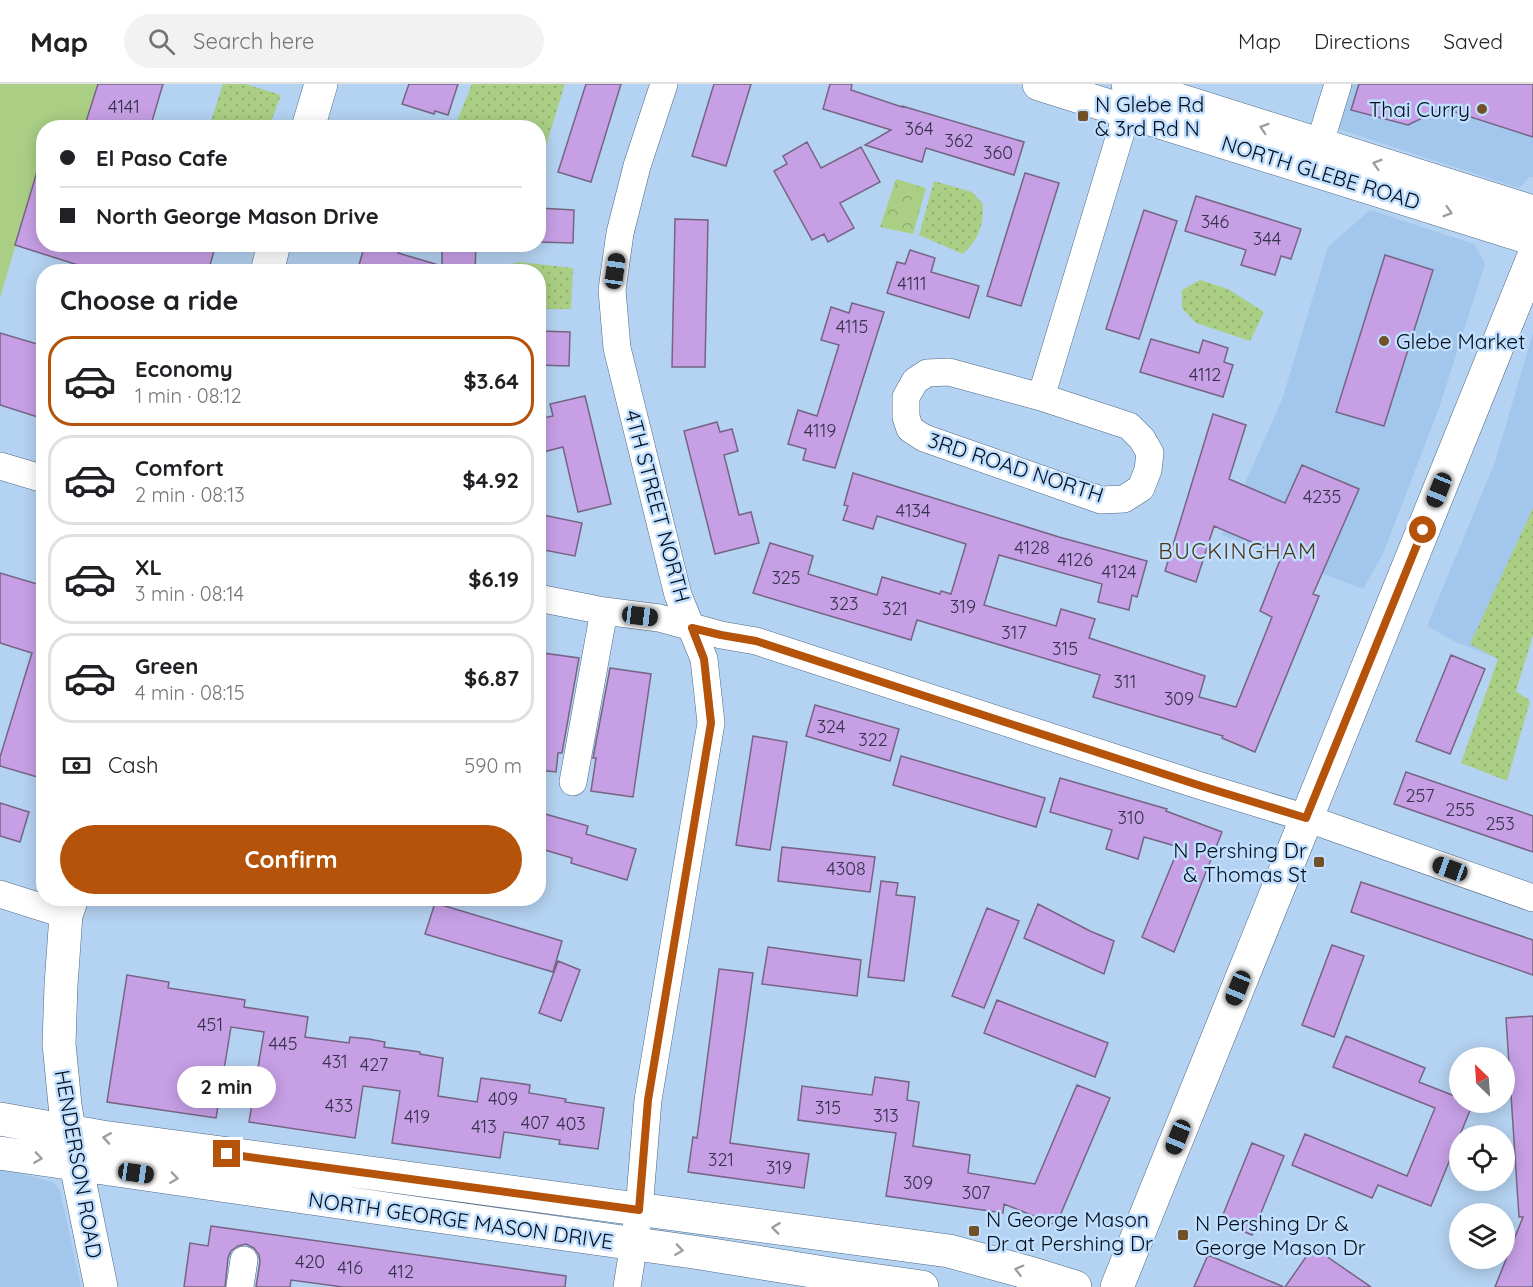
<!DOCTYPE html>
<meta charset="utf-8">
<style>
:root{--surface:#fff;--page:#f2f2f2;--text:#202124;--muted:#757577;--line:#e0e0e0;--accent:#b45309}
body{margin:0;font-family:Quicksand,sans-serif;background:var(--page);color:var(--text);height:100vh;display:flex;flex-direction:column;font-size:22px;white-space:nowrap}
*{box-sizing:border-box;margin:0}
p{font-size:20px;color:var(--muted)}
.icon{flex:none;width:33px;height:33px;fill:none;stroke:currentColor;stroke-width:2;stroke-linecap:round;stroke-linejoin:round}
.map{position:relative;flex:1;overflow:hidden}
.side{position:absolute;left:36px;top:180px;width:510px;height:642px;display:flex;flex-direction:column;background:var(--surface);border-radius:24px;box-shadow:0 3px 15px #0003}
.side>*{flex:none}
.banner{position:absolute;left:36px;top:36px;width:510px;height:132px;border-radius:24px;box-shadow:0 3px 15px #0003;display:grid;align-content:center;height:132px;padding:0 24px;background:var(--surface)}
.needle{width:39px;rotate:335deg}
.fabs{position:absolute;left:1449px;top:963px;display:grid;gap:12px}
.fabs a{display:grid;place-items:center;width:66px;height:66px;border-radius:50%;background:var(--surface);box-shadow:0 3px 15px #0003;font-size:30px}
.end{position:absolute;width:27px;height:27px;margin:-14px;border:8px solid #b45309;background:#fff;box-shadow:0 0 0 3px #fff}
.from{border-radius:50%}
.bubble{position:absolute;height:42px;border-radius:21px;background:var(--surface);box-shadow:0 3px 15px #0003;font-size:20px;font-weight:700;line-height:42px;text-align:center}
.car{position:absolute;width:18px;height:36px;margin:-18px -9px;border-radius:8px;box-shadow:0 0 4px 2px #0007;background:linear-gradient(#222 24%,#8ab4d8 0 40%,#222 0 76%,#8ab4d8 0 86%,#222 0)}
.banner b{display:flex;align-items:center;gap:21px;height:57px;font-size:22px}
.banner b+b{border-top:2px solid var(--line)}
.banner i{width:15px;height:15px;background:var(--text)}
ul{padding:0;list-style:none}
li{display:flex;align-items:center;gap:18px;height:90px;margin:0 12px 9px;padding:0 12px;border:3px solid var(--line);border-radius:24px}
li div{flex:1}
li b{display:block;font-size:22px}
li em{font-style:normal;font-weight:700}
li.active{border-color:var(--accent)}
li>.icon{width:54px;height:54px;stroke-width:1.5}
h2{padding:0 24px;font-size:27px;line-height:72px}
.pay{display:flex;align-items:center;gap:15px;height:66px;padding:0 24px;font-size:22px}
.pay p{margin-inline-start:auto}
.cta{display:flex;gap:12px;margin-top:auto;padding:12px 24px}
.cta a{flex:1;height:69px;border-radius:36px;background:var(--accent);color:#fff;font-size:24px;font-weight:700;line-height:69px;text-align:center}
header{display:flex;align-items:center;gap:36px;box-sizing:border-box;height:84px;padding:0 30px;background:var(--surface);border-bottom:2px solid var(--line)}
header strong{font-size:28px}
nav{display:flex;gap:33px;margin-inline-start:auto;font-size:21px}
.search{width:420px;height:54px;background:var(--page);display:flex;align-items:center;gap:15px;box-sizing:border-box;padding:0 21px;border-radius:33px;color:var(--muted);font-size:22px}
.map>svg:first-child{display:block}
.built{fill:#a3c7ec}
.grass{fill:url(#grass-dots)}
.park{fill:url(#park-crowns)}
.garden{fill:#aacf84}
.building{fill:#c69fe5;stroke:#766484;stroke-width:1.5}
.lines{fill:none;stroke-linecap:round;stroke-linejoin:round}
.street-casing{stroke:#4d6884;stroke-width:28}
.secondary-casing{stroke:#4d6884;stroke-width:34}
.primary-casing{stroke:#4d6884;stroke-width:34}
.street{stroke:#fff;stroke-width:27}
.secondary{stroke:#fff;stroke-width:33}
.primary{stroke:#fff;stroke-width:33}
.oneway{stroke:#9b9fa3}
.route{stroke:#b45309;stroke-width:8}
.poi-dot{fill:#725128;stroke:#c0dfff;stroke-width:2}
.labels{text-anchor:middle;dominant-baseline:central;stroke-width:5;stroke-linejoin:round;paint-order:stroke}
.number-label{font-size:18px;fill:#35324c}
.poi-label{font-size:21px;fill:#050e19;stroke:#c0dfff;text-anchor:start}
.street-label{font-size:21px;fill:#050e19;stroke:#c0dfff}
.neighbourhood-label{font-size:22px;letter-spacing:1.5px;fill:#4f3514;stroke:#c0dfff}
</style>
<header>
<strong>Map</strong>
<div class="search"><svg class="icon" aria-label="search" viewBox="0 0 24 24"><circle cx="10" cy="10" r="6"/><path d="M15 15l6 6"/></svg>Search here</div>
<nav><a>Map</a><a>Directions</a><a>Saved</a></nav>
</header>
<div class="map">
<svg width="1533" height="1203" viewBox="0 0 1533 1203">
<defs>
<pattern id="grass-dots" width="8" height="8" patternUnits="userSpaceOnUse" patternTransform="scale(1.5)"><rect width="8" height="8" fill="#aacf84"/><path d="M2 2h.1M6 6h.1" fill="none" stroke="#91b171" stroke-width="1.8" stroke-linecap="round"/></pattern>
<pattern id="park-crowns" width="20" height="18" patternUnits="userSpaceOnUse" patternTransform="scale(1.5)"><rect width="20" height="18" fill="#aacf84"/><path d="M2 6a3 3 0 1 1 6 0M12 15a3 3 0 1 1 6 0" fill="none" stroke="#91b171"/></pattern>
</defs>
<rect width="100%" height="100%" fill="#b4d2f1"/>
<path class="built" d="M 1351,0 L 1533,0 L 1533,93 L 1530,93 L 1519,104 L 1338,45 Z
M 1370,126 L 1474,160 L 1485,180 L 1439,324 L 1383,470 L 1363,505 L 1222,451 L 1282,316 L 1328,163 Z
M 1533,249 L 1533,513 L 1512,580 L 1456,558 L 1427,542 L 1495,378 Z
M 0,1086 L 10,1087 L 53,1098 L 60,1106 L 81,1203 L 0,1203 Z"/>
<path class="grass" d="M 223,0 L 245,0 L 281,11 L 269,43 L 209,43 Z
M 472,0 L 565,0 L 539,84 L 538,44 L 456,44 L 455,42 Z
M 934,97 L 972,108 L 983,120 C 983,143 979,154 963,170 L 919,151 Z
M 519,178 L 573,184 L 571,225 L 539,225 L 538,188 L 500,187 L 504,182 Z
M 1200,196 L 1228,205 L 1264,228 L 1250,257 L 1196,239 L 1182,224 L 1182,206 Z
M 1533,424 L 1533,551 L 1516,607 L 1530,617 L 1507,697 L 1461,679 L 1498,575 L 1470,560 Z"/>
<path class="park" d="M 896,95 L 926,104 L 913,150 L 880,143 Z"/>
<path class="garden" d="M 0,0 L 98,0 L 84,43 L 44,44 L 43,101 L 34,99 L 0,214 Z"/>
<path class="building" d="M 98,0 L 163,0 L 150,44 L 84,44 Z
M 409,0 L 458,0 L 448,31 L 435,27 L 434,30 L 402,20 Z
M 586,0 L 621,0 L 591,98 L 558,88 Z
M 714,0 L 751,0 L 726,82 L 692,72 Z
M 830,0 L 852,0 L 851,6 L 902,23 L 902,22 L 1024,58 L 1014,91 L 926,64 L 922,78 L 865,61 L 891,46 L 823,25 Z
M 1359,0 L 1533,0 L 1533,53 L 1443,24 L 1408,41 L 1351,26 Z
M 807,58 L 821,84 L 861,63 L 880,98 L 840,119 L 854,144 L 828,158 L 824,150 L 812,156 L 774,87 L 787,80 L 783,72 Z
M 39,81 L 44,82 L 44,160 L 216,160 L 208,188 L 100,188 L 15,161 Z
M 1025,89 L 1059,99 L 1021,222 L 987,212 Z
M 1196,112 L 1301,145 L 1291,175 L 1281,172 L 1275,191 L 1241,181 L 1246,166 L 1185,147 Z
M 538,124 L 574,126 L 573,159 L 538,158 Z
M 1144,126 L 1177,137 L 1139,255 L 1106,245 Z
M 675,135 L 708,136 L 705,283 L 672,283 Z
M 365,160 L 400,160 L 398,169 L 442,182 L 442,160 L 476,160 L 475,188 L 357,188 Z
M 910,166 L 935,174 L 931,188 L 979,202 L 969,234 L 887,209 L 897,178 L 905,180 Z
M 1385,171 L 1433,186 L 1384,342 L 1336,328 Z
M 852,219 L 884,228 L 835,384 L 803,376 L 806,365 L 788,360 L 798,326 L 817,332 L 839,261 L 821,256 L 831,223 L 849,229 Z
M 538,247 L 570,248 L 569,282 L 538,281 Z
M 0,249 L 44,262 L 44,335 L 0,321 Z
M 1151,255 L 1199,269 L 1203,256 L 1228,264 L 1224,278 L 1233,281 L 1223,313 L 1140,288 Z
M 585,312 L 611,420 L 578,428 L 563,363 L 543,368 L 538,348 L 538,335 L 553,332 L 550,320 Z
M 1213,330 L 1246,341 L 1229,395 L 1285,419 L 1302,381 L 1359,405 L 1313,510 L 1319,512 L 1255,668 L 1222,654 L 1223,652 L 1093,613 L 1100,591 L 917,536 L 911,556 L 753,509 L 770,459 L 813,472 L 808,490 L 877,511 L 882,493 L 940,510 L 941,507 L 951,510 L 966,460 L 877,432 L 873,445 L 843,436 L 848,422 L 844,421 L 853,389 L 1059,453 L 1147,477 L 1137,513 L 1132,511 L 1129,526 L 1098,518 L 1102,500 L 999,471 L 984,521 L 1056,542 L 1061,525 L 1095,535 L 1089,554 L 1205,592 L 1199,613 L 1236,623 L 1272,533 L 1260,527 L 1282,471 L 1214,442 L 1196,498 L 1165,487 Z
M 717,338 L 720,348 L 732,345 L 738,367 L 724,371 L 739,431 L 751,428 L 759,459 L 715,470 L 684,347 Z
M 538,430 L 582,439 L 575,472 L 538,465 Z
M 0,489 L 44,502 L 44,695 L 0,682 L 0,673 L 32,569 L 0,559 Z
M 543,569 L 579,574 L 562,669 L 558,669 L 556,688 L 538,686 L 538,599 Z
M 1451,571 L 1485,585 L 1450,670 L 1416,657 Z
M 610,584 L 651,590 L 633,713 L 591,707 L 596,674 L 593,674 Z
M 815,621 L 899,645 L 890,677 L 806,652 Z
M 753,652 L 787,658 L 770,766 L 736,761 Z
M 901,672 L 1045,714 L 1036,743 L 893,701 Z
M 1406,688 L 1533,732 L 1533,768 L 1394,720 Z
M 1060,694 L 1167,725 L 1166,727 L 1222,748 L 1174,868 L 1142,853 L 1179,763 L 1144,753 L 1138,775 L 1106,765 L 1112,746 L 1050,728 Z
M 0,719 L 29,728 L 20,758 L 0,752 Z
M 538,728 L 588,742 L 586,750 L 636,765 L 627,796 L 571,779 L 572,774 L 538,764 Z
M 782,763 L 875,773 L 870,808 L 778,797 Z
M 881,797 L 898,799 L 896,811 L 915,813 L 904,897 L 868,893 Z
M 1361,798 L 1533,856 L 1533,891 L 1351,828 Z
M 435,819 L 562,857 L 553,888 L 425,850 Z
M 1038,820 L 1090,847 L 1114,857 L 1104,890 L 1024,854 Z
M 987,824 L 1019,837 L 984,924 L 952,912 Z
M 1332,861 L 1364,872 L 1334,953 L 1302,941 Z
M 768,863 L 861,876 L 857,912 L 762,900 Z
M 558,877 L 580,886 L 561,937 L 539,929 Z
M 719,885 L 753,889 L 730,1059 L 809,1070 L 804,1104 L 688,1088 L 693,1053 L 697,1054 Z
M 127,891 L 169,898 L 168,904 L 245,916 L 244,923 L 308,933 L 305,953 L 349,959 L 350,953 L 369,955 L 385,958 L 384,963 L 420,968 L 420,970 L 443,974 L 438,1012 L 477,1018 L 481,994 L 530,1001 L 529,1009 L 566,1015 L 565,1018 L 604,1024 L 598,1065 L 559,1060 L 560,1056 L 504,1048 L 500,1074 L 392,1059 L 400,1007 L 363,1002 L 355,1054 L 249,1038 L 264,948 L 231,943 L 216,1034 L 107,1018 Z
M 997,916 L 1108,959 L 1095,993 L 984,949 Z
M 1533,932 L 1533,1203 L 1495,1203 L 1523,1133 L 1519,1133 L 1506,934 Z
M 1346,952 L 1425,984 L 1419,998 L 1460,1014 L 1460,1018 L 1473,1019 L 1431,1122 L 1378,1101 L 1372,1114 L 1292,1081 L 1305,1050 L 1407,1092 L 1435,1024 L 1333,983 Z
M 875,993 L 909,998 L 907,1016 L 919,1018 L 913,1062 L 970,1071 L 968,1089 L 1035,1100 L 1077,1001 L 1110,1014 L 1056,1141 L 1004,1120 L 1003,1129 L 886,1112 L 896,1049 L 798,1036 L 802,1002 L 872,1011 Z
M 1252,1059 L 1284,1072 L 1252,1151 L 1220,1138 Z
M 211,1142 L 566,1192 L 565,1203 L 343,1203 L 291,1196 L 290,1203 L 256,1203 L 260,1178 L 259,1171 L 254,1164 L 246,1160 L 238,1162 L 231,1167 L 228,1174 L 225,1203 L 184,1203 L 190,1159 L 208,1162 Z
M 1313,1163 L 1371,1203 L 1285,1203 Z
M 1208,1171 L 1284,1203 L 1194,1203 Z"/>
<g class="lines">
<g class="street-casing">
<path id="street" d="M 1319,62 L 1338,0
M 1041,313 L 949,288 L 927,289 L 915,297 L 906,313 L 906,333 L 910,345 L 924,354 L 1101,416 L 1124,415 L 1141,404 L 1148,386 L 1150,369 L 1142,355 L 1129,342 L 1041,313 L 1127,28
M 0,382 L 44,395
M 538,514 L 604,527 L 659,534 L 721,551 L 756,557 L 1198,701 L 1306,734 L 1533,814
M 573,698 L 604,527
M 0,810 L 66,831
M 240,1202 L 244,1176
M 627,1203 L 639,1126 L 648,1016 L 711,639 L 704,575 L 678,511 L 617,264 L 612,206 L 620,149 L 637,82 L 664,0"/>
</g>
<g class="secondary-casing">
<path id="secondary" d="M 308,44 L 321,0
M 267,188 L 274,160
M 72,814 L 66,831 L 61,901 L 59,960 L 65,1021 L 69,1046 L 101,1203
M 0,1035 L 102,1053 L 949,1167 L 1033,1190 L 1075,1203
M 0,1069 L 394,1126 L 700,1169 L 843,1192 L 922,1203
M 1117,1203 L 1533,174"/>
</g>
<g class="primary-casing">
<path id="primary" d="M 1039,0 L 1533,155
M 1128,0 L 1533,128"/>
</g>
<use href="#street" class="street"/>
<use href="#secondary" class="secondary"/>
<use href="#primary" class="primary"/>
</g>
<defs><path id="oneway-chevron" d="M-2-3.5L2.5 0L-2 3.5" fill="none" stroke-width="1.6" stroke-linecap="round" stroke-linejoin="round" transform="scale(1.5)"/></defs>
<g class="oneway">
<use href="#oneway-chevron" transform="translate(1264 44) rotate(-162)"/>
<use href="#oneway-chevron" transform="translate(1377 80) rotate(-163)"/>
<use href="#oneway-chevron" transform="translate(1448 128) rotate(17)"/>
<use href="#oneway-chevron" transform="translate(107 1054) rotate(-171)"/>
<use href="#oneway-chevron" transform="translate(38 1074) rotate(8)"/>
<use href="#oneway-chevron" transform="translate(174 1094) rotate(8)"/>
<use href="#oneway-chevron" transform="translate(776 1144) rotate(-173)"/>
<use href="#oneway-chevron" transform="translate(679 1166) rotate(8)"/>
<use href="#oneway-chevron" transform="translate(1019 1186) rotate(-165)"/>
</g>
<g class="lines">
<path class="route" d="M 227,1070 L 639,1126 L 648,1016 L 711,639 L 704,575 L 692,544 L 721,551 L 756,557 L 1198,701 L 1306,734 L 1423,446"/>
</g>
<g class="poi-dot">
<circle cx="1482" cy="25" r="6"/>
<rect x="1077" y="26" width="12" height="12" rx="3"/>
<circle cx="1384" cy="257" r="6"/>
<rect x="1313" y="772" width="12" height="12" rx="3"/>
<rect x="968" y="1141" width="12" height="12" rx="3"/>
<rect x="1177" y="1145" width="12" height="12" rx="3"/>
</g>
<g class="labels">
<g class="number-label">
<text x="124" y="22">4141</text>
<text x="919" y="44">364</text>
<text x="959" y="56">362</text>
<text x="998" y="68">360</text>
<text x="1215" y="137">346</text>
<text x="1267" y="154">344</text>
<text x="912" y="199">4111</text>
<text x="852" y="242">4115</text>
<text x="1205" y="290">4112</text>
<text x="820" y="346">4119</text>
<text x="1322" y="412">4235</text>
<text x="913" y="426">4134</text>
<text x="1032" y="463">4128</text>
<text x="1075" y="475">4126</text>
<text x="1119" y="487">4124</text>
<text x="786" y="493">325</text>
<text x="844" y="519">323</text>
<text x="963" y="522">319</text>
<text x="895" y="524">321</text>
<text x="1014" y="548">317</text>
<text x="1065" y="564">315</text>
<text x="1125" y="597">311</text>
<text x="1179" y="614">309</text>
<text x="831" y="642">324</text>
<text x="873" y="655">322</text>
<text x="1420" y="711">257</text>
<text x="1460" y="725">255</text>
<text x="1131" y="733">310</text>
<text x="1500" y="739">253</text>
<text x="846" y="784">4308</text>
<text x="210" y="940">451</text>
<text x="283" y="959">445</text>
<text x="335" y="977">431</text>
<text x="374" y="980">427</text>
<text x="503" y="1014">409</text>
<text x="339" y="1021">433</text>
<text x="828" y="1023">315</text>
<text x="886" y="1031">313</text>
<text x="417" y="1032">419</text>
<text x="535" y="1038">407</text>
<text x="571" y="1039">403</text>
<text x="484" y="1042">413</text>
<text x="721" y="1075">321</text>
<text x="779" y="1083">319</text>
<text x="918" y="1098">309</text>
<text x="976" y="1108">307</text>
<text x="310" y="1177">420</text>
<text x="350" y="1183">416</text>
<text x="401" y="1187">412</text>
</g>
<g class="poi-label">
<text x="1095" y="20">N Glebe Rd<tspan x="1095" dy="24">&amp; 3rd Rd N</tspan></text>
<text x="1470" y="25" text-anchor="end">Thai Curry</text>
<text x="1396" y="257">Glebe Market</text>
<text x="1307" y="766" text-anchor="end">N Pershing Dr<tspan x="1307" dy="24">&amp; Thomas St</tspan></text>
<text x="986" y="1135">N George Mason<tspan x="986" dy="24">Dr at Pershing Dr</tspan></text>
<text x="1195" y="1139">N Pershing Dr &amp;<tspan x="1195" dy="24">George Mason Dr</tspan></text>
</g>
<g class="street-label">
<text transform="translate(1321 88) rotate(17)">NORTH GLEBE ROAD</text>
<text transform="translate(1016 383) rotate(18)">3RD ROAD NORTH</text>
<text transform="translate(658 422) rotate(75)">4TH STREET NORTH</text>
<text transform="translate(79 1080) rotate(80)">HENDERSON ROAD</text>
<text transform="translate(461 1136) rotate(8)">NORTH GEORGE MASON DRIVE</text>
</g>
<g class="neighbourhood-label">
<text x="1238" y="467">BUCKINGHAM</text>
</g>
</g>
</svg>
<div class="fabs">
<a><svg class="needle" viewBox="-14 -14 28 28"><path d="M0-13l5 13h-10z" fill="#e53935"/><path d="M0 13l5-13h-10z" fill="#757577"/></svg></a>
<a><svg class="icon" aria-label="locate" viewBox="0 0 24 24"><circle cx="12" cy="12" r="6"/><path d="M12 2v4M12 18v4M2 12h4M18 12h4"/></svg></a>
<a><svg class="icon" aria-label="layers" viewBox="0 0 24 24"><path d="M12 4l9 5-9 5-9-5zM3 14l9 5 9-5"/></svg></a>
</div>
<i class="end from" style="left:1423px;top:446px"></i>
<i class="end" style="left:227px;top:1070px"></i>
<div class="bubble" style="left:177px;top:982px;width:99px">2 min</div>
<i class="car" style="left:615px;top:187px;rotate:8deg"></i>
<i class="car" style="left:1439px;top:406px;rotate:202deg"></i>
<i class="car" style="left:640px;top:532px;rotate:97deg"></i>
<i class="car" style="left:1450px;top:785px;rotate:290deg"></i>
<i class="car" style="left:1238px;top:904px;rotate:202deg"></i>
<i class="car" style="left:1178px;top:1053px;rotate:202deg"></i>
<i class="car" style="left:136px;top:1089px;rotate:98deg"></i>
<div class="banner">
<b><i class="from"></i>El Paso Cafe</b>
<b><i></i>North George Mason Drive</b>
</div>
<section class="side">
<h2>Choose a ride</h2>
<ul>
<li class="active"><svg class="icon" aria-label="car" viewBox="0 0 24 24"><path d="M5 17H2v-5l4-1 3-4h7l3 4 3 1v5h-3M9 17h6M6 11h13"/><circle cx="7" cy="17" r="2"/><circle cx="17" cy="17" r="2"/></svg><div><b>Economy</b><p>1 min · 08:12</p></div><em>$3.64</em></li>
<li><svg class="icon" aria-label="car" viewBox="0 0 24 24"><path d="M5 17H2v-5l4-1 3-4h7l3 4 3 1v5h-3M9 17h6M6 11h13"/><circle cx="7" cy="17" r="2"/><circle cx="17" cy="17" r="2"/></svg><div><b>Comfort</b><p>2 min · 08:13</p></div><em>$4.92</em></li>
<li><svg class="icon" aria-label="car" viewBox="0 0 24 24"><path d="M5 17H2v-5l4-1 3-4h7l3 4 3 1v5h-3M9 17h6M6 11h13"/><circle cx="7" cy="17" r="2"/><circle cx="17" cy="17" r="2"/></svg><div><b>XL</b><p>3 min · 08:14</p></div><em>$6.19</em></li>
<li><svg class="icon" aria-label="car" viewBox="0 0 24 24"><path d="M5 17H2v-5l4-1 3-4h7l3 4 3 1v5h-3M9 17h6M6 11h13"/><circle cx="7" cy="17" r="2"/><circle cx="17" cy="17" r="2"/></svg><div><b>Green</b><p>4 min · 08:15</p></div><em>$6.87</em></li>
</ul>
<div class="pay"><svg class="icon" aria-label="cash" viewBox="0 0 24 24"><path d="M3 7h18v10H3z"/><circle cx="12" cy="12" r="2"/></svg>Cash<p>590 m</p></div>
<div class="cta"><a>Confirm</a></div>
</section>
</div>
